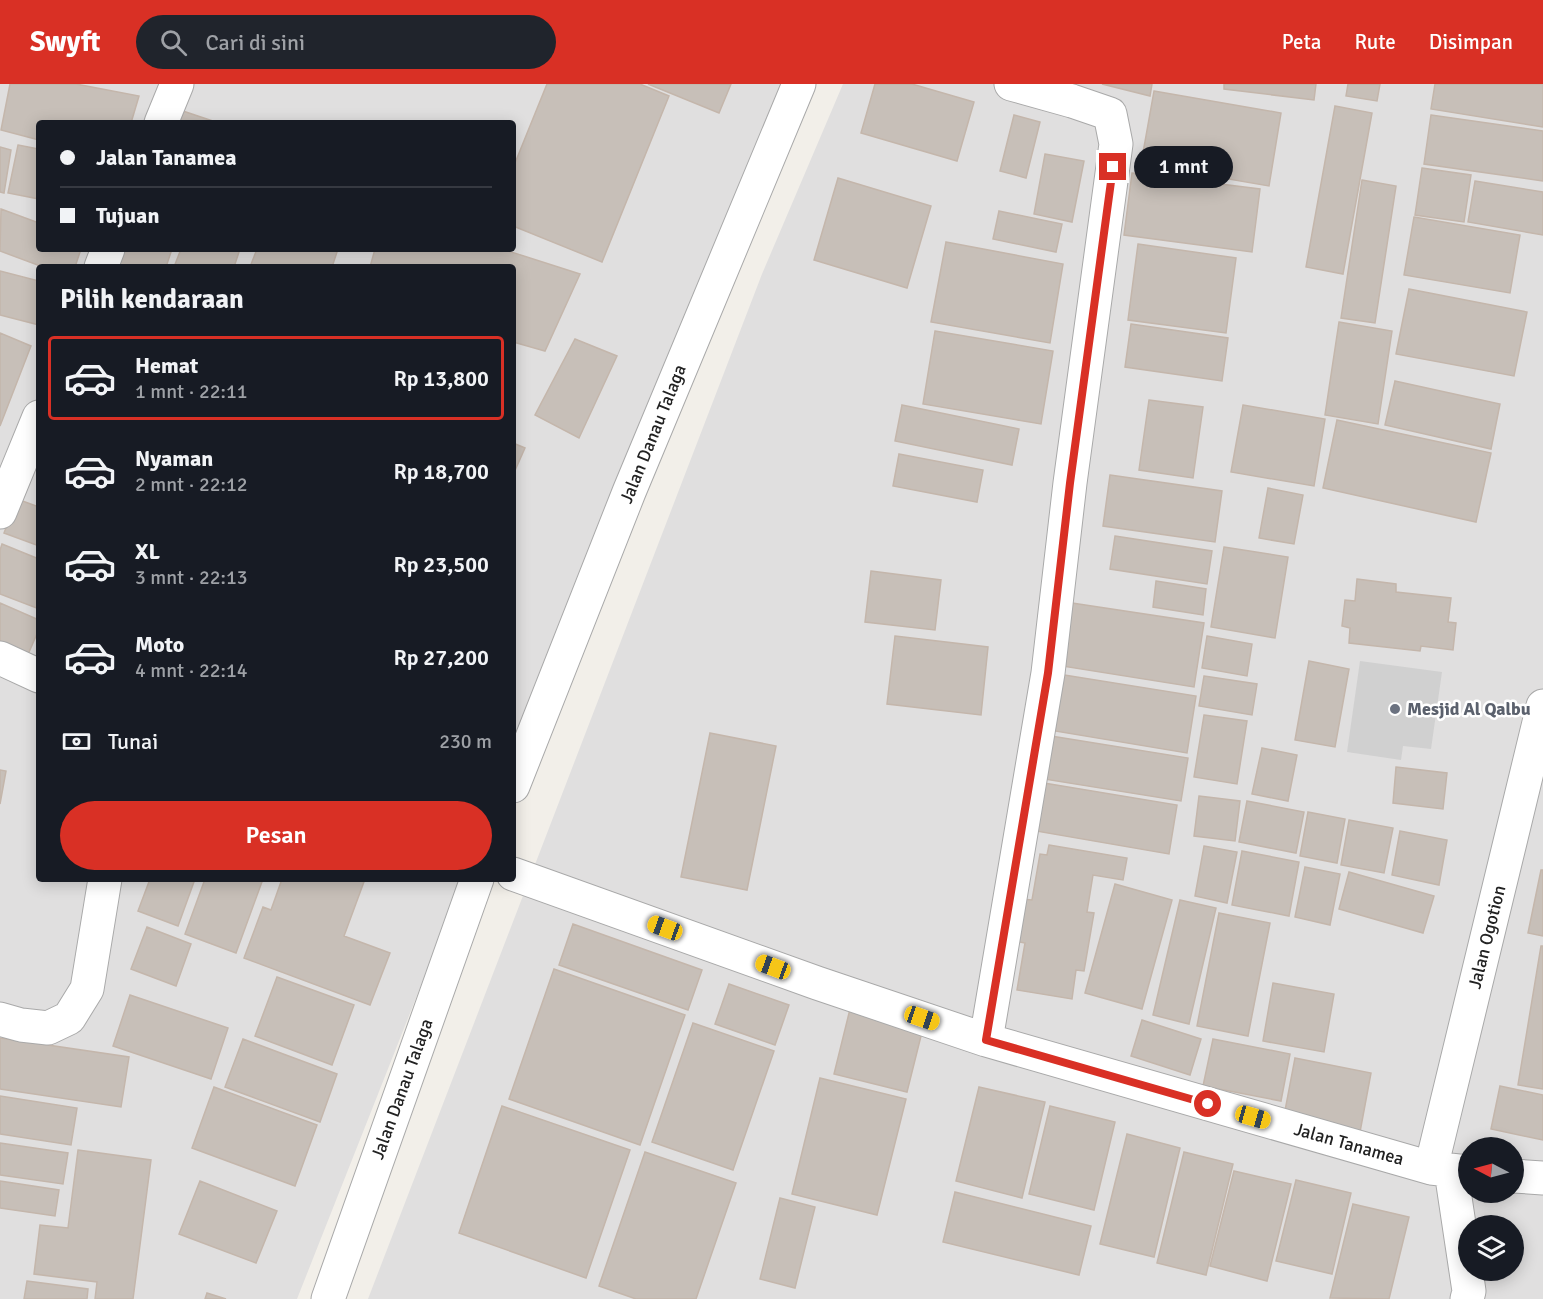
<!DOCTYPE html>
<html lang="id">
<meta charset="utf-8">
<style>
:root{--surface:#171b24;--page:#20242c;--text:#f1f3f6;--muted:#9ea1a6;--line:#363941;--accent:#d93025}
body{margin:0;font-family:Signika,sans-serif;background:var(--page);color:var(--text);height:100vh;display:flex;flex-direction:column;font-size:22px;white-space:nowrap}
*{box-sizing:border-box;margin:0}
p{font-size:20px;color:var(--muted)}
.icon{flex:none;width:33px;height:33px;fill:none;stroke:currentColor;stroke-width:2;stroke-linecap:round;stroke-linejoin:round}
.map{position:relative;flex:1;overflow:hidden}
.panel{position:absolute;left:36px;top:180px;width:480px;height:618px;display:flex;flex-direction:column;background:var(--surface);border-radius:6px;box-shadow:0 3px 15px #0003}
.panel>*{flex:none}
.top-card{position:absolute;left:36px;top:36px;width:480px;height:132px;border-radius:6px;box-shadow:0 3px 15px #0003;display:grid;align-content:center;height:132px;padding:0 24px;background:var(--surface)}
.needle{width:39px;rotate:276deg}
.tools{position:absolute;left:1458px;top:1053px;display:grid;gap:12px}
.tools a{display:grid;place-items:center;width:66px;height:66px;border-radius:50%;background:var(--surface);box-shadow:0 3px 15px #0003;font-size:30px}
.end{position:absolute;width:27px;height:27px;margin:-14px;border:8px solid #d93025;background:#fff;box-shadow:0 0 0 3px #fff}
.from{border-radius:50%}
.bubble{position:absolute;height:42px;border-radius:21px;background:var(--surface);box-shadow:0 3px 15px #0003;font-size:20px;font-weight:600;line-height:42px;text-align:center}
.car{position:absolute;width:18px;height:36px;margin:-18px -9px;border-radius:8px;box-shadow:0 0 4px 2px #0007;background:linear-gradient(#f5c518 24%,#345 0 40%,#f5c518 0 76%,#345 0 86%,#f5c518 0)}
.top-card b{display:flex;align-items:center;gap:21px;height:57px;font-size:22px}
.top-card b+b{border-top:2px solid var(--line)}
.top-card i{width:15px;height:15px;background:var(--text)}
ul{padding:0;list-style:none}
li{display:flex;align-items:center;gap:18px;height:84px;margin:0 12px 9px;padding:0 12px;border:3px solid transparent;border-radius:6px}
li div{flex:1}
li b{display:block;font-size:22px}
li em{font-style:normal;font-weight:600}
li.active{border-color:var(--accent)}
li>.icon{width:54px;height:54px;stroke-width:1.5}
h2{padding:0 24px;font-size:27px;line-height:72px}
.pay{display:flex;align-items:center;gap:15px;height:66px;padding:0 24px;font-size:22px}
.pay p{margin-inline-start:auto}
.action{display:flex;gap:12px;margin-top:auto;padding:12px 24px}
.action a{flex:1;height:69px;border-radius:36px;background:var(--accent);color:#fff;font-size:24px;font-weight:600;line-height:69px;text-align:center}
header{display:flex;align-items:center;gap:36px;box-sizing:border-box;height:84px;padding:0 30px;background:var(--accent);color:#fff}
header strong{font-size:28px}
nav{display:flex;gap:33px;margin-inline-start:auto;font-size:21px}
.search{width:420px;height:54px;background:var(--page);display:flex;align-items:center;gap:15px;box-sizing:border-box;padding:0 21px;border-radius:33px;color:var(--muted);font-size:22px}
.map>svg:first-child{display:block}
.residential{fill:#e0dfdf;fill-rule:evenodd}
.religious{fill:#d0d0d0}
.building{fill:#c7bfb8;stroke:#c4b6ab;stroke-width:1.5}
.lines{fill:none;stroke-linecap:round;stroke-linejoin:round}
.minor-casing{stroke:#a9a9a9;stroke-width:35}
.minor{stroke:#fff;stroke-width:33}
.route{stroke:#d93025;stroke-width:8}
.worship-dot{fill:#6b7280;stroke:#fff;stroke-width:2}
.labels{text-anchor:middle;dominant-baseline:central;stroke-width:5;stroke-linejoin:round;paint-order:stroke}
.street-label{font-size:18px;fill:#222;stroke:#fff}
.worship-label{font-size:18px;font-weight:bold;fill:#5b616d;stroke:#fff;text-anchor:start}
</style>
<header>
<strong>Swyft</strong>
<div class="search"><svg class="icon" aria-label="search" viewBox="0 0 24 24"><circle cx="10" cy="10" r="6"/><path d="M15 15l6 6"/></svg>Cari di sini</div>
<nav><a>Peta</a><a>Rute</a><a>Disimpan</a></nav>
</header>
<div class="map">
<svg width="1543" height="1215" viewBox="0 0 1543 1215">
<rect width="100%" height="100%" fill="#f2efe9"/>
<path class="residential" d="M 0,0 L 781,0 L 698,200 L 513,668 L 513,183 L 39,183 L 39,795 L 463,795 L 297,1215 L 0,1215 ZM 39,39 L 513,39 L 513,165 L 39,165 Z
M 843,0 L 1543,0 L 1543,1215 L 368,1215 L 762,190 ZM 1468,1064 L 1514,1064 L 1514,1108 L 1468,1108 ZM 1468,1142 L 1514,1142 L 1514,1186 L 1468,1186 Z"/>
<path class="religious" d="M 1360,577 L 1442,588 L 1431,665 L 1403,662 L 1401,676 L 1347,668 Z"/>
<path class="building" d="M 10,0 L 76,0 L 139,12 L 131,39 L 39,39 L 39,56 L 1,46 Z
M 547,0 L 640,0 L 669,12 L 602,178 L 513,142 L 513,84 Z
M 648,0 L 731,0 L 719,29 Z
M 875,0 L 912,0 L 974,18 L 957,77 L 861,49 Z
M 1102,0 L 1152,0 L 1150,12 Z
M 1224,0 L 1316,0 L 1314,16 L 1224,5 Z
M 1348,0 L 1380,0 L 1377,17 L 1346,12 Z
M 1435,0 L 1543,0 L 1543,43 L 1431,25 Z
M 1154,7 L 1281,29 L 1269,102 L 1141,80 Z
M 1335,22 L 1372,29 L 1343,190 L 1306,183 Z
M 180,26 L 213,37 L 213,39 L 174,39 Z
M 1014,31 L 1040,38 L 1026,94 L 1000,87 Z
M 1431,31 L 1543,47 L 1543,97 L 1424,80 Z
M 18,61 L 39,65 L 39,115 L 8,109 Z
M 0,63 L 11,66 L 4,109 L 0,108 Z
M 1045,70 L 1084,77 L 1072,138 L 1034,130 Z
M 1422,84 L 1471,91 L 1464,138 L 1415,131 Z
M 1132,89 L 1260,105 L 1252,168 L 1124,151 Z
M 838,94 L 931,122 L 907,204 L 814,176 Z
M 1362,96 L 1396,102 L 1375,239 L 1341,234 Z
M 1475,97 L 1543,108 L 1543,151 L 1468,138 Z
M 1,125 L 39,139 L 39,165 L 81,165 L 75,183 L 43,183 L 0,167 Z
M 999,127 L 1062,140 L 1056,168 L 993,155 Z
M 1414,133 L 1520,151 L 1510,209 L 1404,191 Z
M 946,158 L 1063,180 L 1050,259 L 931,238 Z
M 1138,160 L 1236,174 L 1226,249 L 1128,236 Z
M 123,165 L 172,165 L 166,183 L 117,183 Z
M 181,165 L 240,165 L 234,183 L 174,183 Z
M 257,165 L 338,165 L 332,183 L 250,183 Z
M 375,165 L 502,165 L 580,190 L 545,267 L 513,258 L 513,183 L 370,183 Z
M 0,187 L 39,197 L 39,241 L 0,231 Z
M 1409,205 L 1527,228 L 1514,292 L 1396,270 Z
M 1339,238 L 1392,247 L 1378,340 L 1325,331 Z
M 1131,240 L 1228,254 L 1222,297 L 1125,283 Z
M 935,247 L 1053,267 L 1041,340 L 923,320 Z
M 0,249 L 31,262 L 0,342 Z
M 575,255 L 617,272 L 579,354 L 535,331 Z
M 1395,297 L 1500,320 L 1491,365 L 1385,341 Z
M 1149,316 L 1203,323 L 1193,394 L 1139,386 Z
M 902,321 L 1019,345 L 1012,381 L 895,357 Z
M 1243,321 L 1325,335 L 1314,402 L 1231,388 Z
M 1337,336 L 1491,369 L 1476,438 L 1323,404 Z
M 513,359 L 525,364 L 513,391 Z
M 899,370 L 983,386 L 977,418 L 893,402 Z
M 1110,391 L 1222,407 L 1215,458 L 1103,442 Z
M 1268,404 L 1303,411 L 1294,460 L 1259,454 Z
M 17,415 L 39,423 L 39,462 L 4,449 Z
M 1115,452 L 1212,467 L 1207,500 L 1110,485 Z
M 2,460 L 39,475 L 39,525 L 0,510 L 0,466 Z
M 1224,463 L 1288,473 L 1275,554 L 1211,543 Z
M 871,487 L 941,496 L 935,546 L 865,538 Z
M 1357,495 L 1396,500 L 1396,508 L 1451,514 L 1448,538 L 1456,539 L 1453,566 L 1421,562 L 1420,567 L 1349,559 L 1350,544 L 1342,542 L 1345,516 L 1355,517 Z
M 1156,497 L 1206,505 L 1203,531 L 1153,523 Z
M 0,519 L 39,536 L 39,545 L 26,575 L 0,563 Z
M 1072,519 L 1204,539 L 1194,603 L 1062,582 Z
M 895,552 L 988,563 L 981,631 L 887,620 Z
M 1207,552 L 1252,560 L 1247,592 L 1202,584 Z
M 1309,577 L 1349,585 L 1335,663 L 1295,656 Z
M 1058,590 L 1196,612 L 1187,669 L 1049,646 Z
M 1204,592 L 1257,600 L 1252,631 L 1199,622 Z
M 1204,631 L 1247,637 L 1237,700 L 1194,693 Z
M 710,649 L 776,662 L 747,806 L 681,793 Z
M 1051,652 L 1188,674 L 1181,717 L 1044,695 Z
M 1262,664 L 1297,671 L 1288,717 L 1252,710 Z
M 1396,683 L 1447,689 L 1443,725 L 1393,719 Z
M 0,686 L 6,687 L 0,720 Z
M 1044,699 L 1177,721 L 1169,770 L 1036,747 Z
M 1199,712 L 1240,717 L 1235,757 L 1194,752 Z
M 1247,717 L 1304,728 L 1296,769 L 1239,758 Z
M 1308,728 L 1345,735 L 1337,779 L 1300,772 Z
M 1349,736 L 1393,744 L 1384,789 L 1341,781 Z
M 1400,747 L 1447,756 L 1439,801 L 1392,791 Z
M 1049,761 L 1127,774 L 1123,796 L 1093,791 L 1087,828 L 1094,829 L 1084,887 L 1076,886 L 1072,915 L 1017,906 L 1025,859 L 1015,857 L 1022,815 L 1032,816 L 1040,770 L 1047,771 Z
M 1204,762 L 1237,768 L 1227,819 L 1195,812 Z
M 1242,767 L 1299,778 L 1289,832 L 1232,821 Z
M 1305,783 L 1340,790 L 1330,841 L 1295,833 Z
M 1541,786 L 1543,786 L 1543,852 L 1528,849 Z
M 1349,788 L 1434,812 L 1423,849 L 1339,825 Z
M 150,795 L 195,795 L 178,842 L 138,827 Z
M 205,795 L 263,795 L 236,869 L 185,850 Z
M 282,795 L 365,795 L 344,852 L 390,869 L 370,921 L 244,874 L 263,823 L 271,826 Z
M 1115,800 L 1172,816 L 1142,925 L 1085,909 Z
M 1180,816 L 1216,824 L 1189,940 L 1153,931 Z
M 1219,829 L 1270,839 L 1248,952 L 1197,942 Z
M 573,840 L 702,886 L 688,926 L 559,881 Z
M 147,843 L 191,860 L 176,902 L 131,885 Z
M 1541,862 L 1543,862 L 1543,1005 L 1518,1001 Z
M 554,885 L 685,931 L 640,1061 L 509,1015 Z
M 277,893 L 354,921 L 332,981 L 255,952 Z
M 1273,899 L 1334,910 L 1324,968 L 1263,957 Z
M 729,900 L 789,921 L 775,961 L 715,940 Z
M 130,911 L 228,944 L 211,995 L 113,962 Z
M 852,917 L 925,936 L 907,1008 L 834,990 Z
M 1142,936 L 1201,955 L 1190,991 L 1131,972 Z
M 693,939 L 774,967 L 733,1086 L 652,1058 Z
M 0,954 L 129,973 L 121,1023 L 0,1005 Z
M 243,955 L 337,990 L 320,1038 L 225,1003 Z
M 1213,955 L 1290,970 L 1281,1017 L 1203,1002 Z
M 1295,974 L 1371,989 L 1360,1048 L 1284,1032 Z
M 820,994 L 906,1015 L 877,1131 L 792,1110 Z
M 1500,1002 L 1543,1011 L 1543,1056 L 1491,1045 Z
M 214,1003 L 317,1041 L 295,1102 L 192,1064 Z
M 979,1003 L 1045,1018 L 1022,1114 L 956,1097 Z
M 0,1012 L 77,1024 L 71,1061 L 0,1050 Z
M 502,1022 L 630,1066 L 586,1194 L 459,1149 Z
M 1050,1022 L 1115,1038 L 1094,1126 L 1029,1110 Z
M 1127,1050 L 1180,1064 L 1154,1173 L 1100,1160 Z
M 0,1059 L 68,1069 L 63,1100 L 0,1091 Z
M 78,1066 L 151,1076 L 133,1215 L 95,1215 L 97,1198 L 34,1190 L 40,1141 L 68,1144 Z
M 645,1068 L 736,1099 L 696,1215 L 636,1215 L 599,1202 Z
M 1184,1068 L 1233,1080 L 1206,1191 L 1157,1179 Z
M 1234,1087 L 1291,1100 L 1267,1197 L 1210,1182 Z
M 1296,1096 L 1351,1109 L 1332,1190 L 1276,1177 Z
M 0,1097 L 59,1106 L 55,1132 L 0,1124 Z
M 200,1097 L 277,1127 L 256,1179 L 179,1150 Z
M 955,1108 L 1091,1142 L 1079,1191 L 943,1158 Z
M 780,1114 L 815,1123 L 795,1204 L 760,1195 Z
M 1353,1120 L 1409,1133 L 1389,1215 L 1330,1214 Z
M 27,1197 L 88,1205 L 87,1215 L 24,1215 Z
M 207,1209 L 226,1215 L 205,1215 Z"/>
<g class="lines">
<g class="minor-casing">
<path id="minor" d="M 161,39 L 177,0
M 101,183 L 108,165
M 0,428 L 39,333
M 0,574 L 39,592
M 513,702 L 629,408 L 799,0
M 513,790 L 817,899 L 986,956 L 1431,1084 L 1468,1088
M 0,935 L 21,941 L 48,944 L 69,934 L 87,905 L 105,795
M 986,956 L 1048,589 L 1070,399 L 1116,60 L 1110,30 L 1072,17 L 1011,0
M 1431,1084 L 1543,622
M 1451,1087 L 1469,1207 L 1467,1215
M 1514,1092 L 1543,1094
M 328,1215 L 477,795"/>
</g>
<use href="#minor" class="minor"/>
</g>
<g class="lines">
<path class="route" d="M 1113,83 L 1070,399 L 1048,589 L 986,956 L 1208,1020"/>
</g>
<circle class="worship-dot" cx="1395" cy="625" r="6"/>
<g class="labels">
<g class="street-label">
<text transform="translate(653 350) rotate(-68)">Jalan Danau Talaga</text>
<text transform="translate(1487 853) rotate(-76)">Jalan Ogotion</text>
<text transform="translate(402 1005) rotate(-70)">Jalan Danau Talaga</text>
<text transform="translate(1349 1060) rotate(16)">Jalan Tanamea</text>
</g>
<g class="worship-label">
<text x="1407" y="625">Mesjid Al Qalbu</text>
</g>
</g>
</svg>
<div class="tools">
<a><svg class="needle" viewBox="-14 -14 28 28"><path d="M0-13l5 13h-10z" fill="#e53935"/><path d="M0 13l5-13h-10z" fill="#9ea1a6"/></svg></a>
<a><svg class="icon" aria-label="layers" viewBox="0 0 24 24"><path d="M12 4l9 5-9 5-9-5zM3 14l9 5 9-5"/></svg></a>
</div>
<i class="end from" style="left:1208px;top:1020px"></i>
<i class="end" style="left:1113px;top:83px"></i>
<div class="bubble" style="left:1134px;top:62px;width:99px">1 mnt</div>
<i class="car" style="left:665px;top:844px;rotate:290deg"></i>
<i class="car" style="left:773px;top:883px;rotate:290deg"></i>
<i class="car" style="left:922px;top:934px;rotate:109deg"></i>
<i class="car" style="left:1253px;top:1033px;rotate:106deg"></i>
<div class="top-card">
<b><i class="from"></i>Jalan Tanamea</b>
<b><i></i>Tujuan</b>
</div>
<section class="panel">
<h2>Pilih kendaraan</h2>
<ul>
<li class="active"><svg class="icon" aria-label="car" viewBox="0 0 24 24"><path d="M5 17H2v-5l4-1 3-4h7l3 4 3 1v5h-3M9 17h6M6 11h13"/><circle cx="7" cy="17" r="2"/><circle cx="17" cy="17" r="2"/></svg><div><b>Hemat</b><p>1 mnt · 22:11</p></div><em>Rp 13,800</em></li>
<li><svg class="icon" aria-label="car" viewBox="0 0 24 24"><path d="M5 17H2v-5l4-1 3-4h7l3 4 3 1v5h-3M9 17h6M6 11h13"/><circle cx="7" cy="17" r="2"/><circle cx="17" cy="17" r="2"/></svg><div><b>Nyaman</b><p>2 mnt · 22:12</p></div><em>Rp 18,700</em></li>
<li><svg class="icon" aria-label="car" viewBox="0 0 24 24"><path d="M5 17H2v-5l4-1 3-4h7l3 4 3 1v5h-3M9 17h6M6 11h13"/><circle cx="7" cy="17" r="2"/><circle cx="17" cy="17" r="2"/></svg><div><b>XL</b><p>3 mnt · 22:13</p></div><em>Rp 23,500</em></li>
<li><svg class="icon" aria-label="car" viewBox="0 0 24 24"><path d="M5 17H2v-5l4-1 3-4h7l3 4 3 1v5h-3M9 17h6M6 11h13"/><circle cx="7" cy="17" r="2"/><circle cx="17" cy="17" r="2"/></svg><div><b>Moto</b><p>4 mnt · 22:14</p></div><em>Rp 27,200</em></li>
</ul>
<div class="pay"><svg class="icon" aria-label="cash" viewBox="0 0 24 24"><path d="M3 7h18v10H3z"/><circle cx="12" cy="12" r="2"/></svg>Tunai<p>230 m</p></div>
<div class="action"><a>Pesan</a></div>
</section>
</div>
